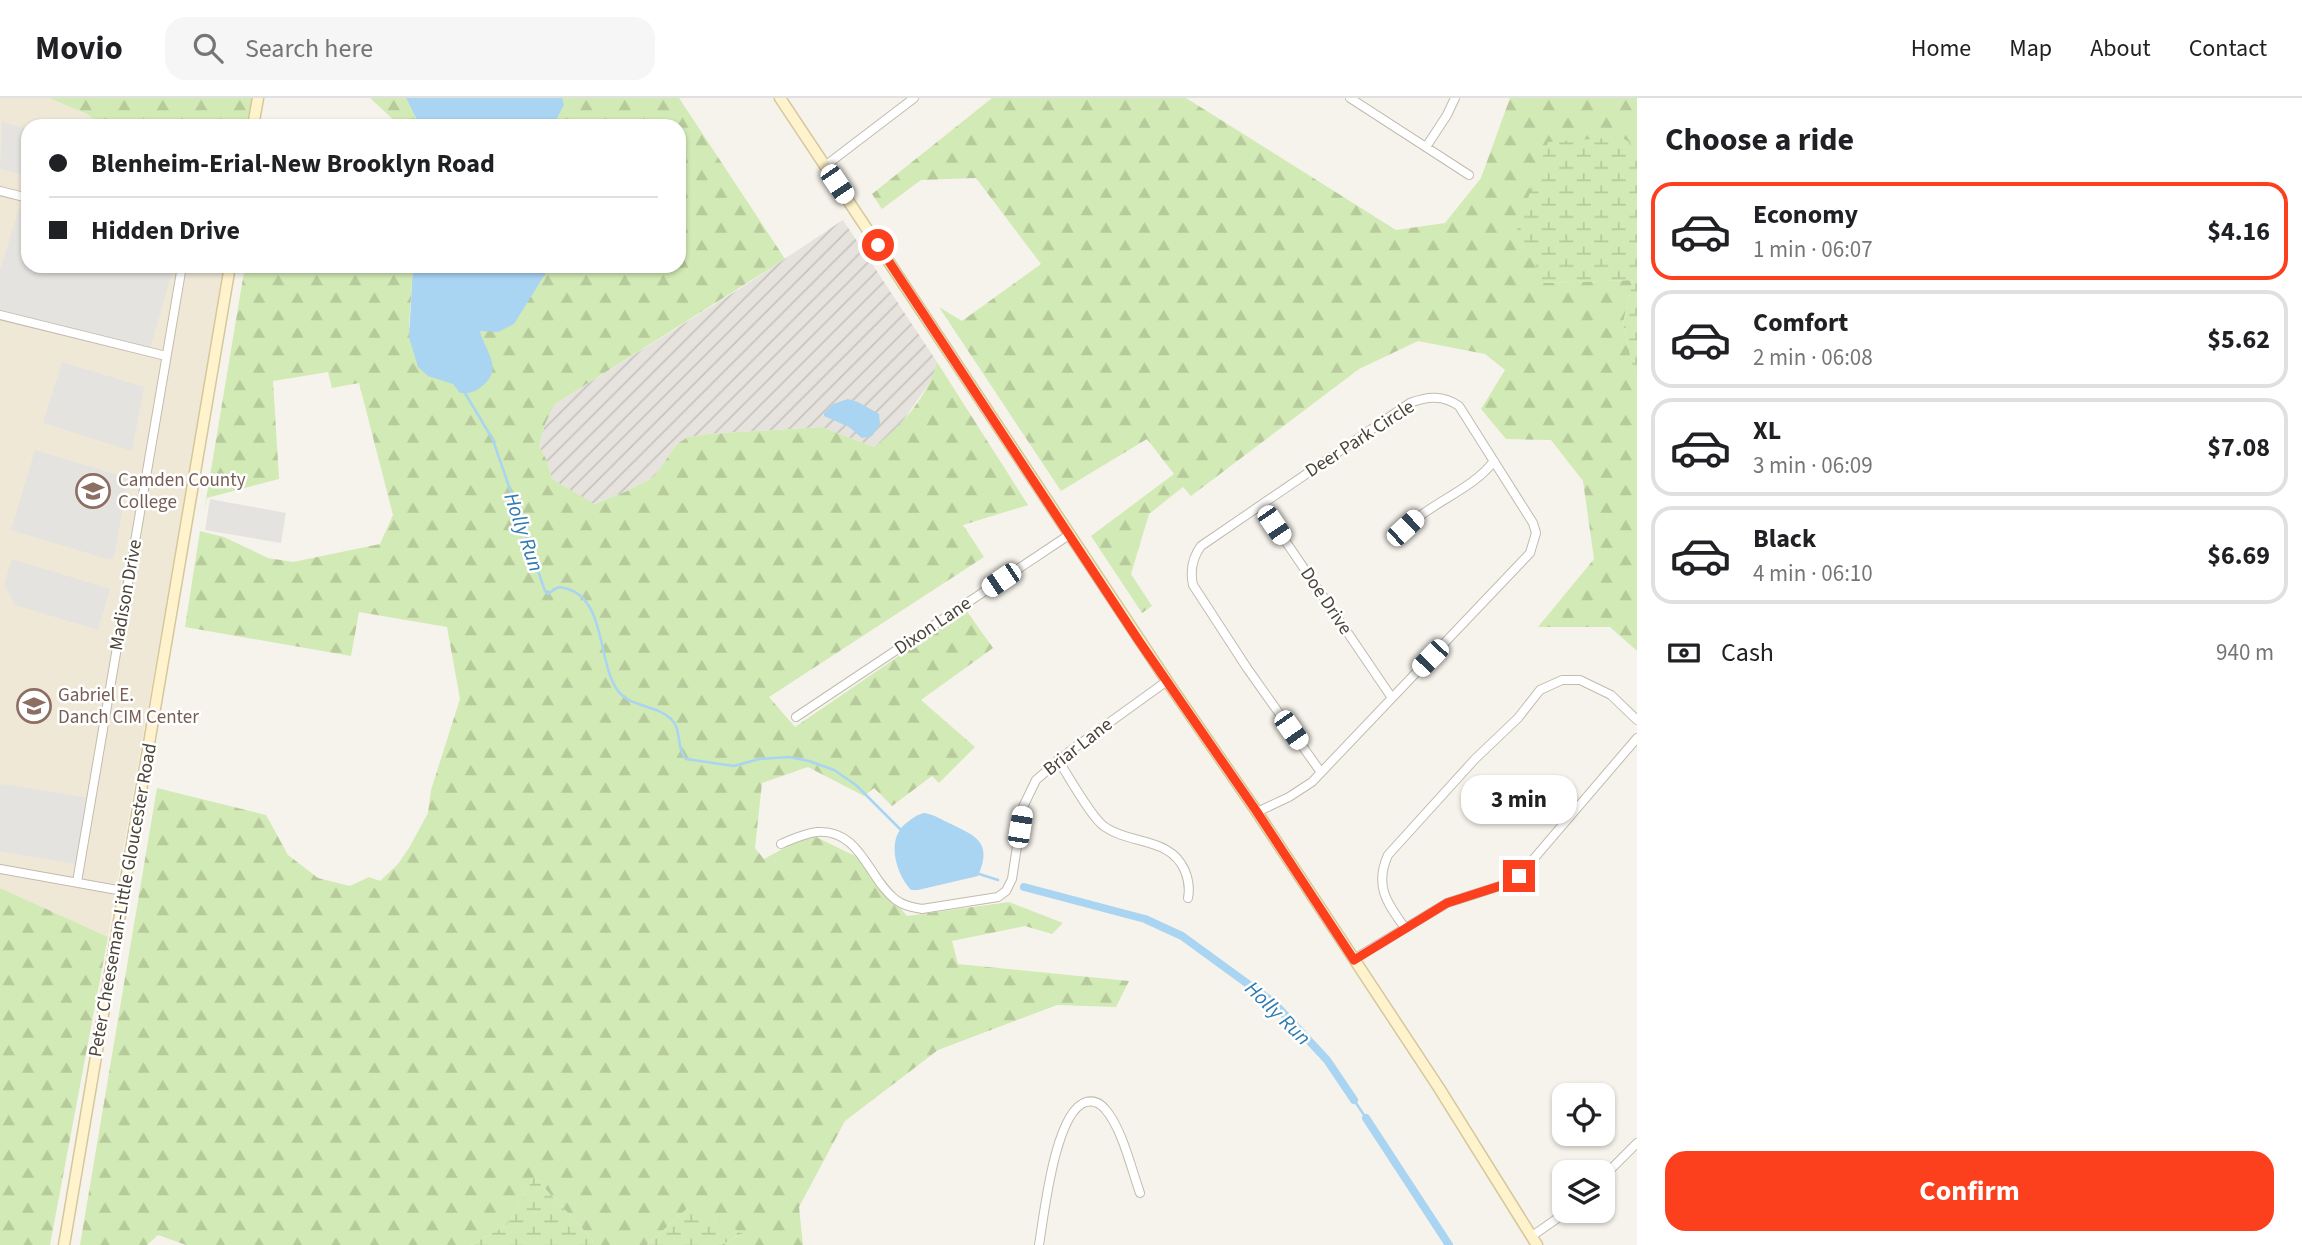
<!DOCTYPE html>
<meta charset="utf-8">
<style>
:root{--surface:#fff;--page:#f6f6f6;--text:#202124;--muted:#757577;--line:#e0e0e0;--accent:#fc3f1d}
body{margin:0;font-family:"Source Sans 3",sans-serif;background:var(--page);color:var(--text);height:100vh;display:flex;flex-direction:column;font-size:26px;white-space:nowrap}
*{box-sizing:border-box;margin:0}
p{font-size:23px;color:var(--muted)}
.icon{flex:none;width:38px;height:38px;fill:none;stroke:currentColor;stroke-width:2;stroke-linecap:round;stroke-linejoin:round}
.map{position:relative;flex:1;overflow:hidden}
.details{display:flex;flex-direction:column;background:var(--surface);width:665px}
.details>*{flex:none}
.guide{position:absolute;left:21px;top:21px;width:665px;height:154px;border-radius:21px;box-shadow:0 2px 5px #0004;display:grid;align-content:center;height:154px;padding:0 28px;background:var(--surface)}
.fabs{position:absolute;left:1552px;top:985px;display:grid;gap:14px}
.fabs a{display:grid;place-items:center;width:63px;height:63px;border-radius:14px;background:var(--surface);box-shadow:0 2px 5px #0004;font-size:35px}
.end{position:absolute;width:32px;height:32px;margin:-16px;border:9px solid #fc3f1d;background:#fff;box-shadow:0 0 0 4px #fff}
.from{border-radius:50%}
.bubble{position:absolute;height:49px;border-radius:21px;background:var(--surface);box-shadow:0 2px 5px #0004;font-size:23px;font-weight:700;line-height:49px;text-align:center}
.car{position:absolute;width:21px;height:42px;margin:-21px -10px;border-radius:9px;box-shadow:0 0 5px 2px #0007;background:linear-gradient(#fff 24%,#345 0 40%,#fff 0 76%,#345 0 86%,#fff 0)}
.guide b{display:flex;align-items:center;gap:24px;height:66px;font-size:26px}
.guide b+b{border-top:2px solid var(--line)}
.guide i{width:18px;height:18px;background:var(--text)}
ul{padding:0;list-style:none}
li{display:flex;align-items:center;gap:21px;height:98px;margin:0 14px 10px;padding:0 14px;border:4px solid var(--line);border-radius:21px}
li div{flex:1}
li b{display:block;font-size:26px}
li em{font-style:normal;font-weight:700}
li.on{border-color:var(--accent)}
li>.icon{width:63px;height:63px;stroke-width:1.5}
h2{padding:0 28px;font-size:32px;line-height:84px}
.pay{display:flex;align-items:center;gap:18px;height:77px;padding:0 28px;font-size:26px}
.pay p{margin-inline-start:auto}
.button{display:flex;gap:14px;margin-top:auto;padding:14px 28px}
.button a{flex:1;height:80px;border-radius:21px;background:var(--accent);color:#fff;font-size:28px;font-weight:700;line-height:80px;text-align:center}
header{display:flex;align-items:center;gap:42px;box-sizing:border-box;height:98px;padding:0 35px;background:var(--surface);border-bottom:2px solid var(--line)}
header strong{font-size:33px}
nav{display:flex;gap:38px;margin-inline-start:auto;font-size:24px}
.search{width:490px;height:63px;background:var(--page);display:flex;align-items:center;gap:18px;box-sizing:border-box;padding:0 24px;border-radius:21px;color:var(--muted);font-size:26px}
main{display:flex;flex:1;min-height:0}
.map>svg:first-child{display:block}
.industrial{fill:url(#industrial-furrows)}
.education{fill:#efe8d6}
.forest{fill:url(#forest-firs)}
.wetland{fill:url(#wetland-marsh)}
.parking{fill:#e5e3e0}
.water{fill:#a9d4f2}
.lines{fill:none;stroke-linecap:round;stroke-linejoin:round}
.stream{stroke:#a9d4f2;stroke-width:2.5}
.canal{stroke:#a9d4f2;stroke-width:8}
.street-casing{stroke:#c2bbae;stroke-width:10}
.secondary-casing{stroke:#d6c79b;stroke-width:13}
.street{stroke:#fff;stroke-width:8}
.secondary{stroke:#fff3cd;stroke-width:10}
.route{stroke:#fc3f1d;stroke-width:9}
.labels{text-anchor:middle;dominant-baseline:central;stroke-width:5;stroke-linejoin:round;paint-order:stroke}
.street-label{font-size:19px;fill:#4b4439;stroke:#fff}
.education-label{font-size:19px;fill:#785e54;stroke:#fff;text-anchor:start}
.water-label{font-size:21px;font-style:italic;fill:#2e7ab2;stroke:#fff}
</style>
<header>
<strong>Movio</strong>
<div class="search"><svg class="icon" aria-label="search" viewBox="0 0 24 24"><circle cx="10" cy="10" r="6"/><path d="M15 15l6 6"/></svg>Search here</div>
<nav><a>Home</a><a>Map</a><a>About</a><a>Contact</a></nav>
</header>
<main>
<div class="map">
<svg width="1637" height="1147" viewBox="0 0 1637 1147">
<defs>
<pattern id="industrial-furrows" width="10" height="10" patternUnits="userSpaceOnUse" patternTransform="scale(1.75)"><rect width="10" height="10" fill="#e6e2dd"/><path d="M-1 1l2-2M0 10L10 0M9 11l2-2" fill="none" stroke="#c7c3be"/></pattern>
<pattern id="forest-firs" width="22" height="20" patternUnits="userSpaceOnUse" patternTransform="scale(1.75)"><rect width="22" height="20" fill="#d2eab5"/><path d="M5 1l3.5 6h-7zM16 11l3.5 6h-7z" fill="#b6ca9c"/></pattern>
<pattern id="wetland-marsh" width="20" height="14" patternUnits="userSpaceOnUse" patternTransform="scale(1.75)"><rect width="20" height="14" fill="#d2eab5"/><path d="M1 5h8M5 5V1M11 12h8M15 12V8" fill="none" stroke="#b6ca9c"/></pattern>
</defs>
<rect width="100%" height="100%" fill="#f6f3ec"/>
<path class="industrial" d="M 843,122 L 937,264 L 933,280 L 902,324 L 890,338 L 874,349 L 822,329 L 708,336 L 689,339 L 677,346 L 654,379 L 625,394 L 593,406 L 552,381 L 547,363 L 539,348 L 545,326 L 555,306 L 744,188 Z"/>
<path class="education" d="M 0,0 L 49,0 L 87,16 L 103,28 L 28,28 L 28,168 L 225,168 L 108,839 L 0,790 Z"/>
<path class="forest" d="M 49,0 L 252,0 L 248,28 L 103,28 L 87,16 Z
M 370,0 L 406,0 L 420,28 L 400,28 Z
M 548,0 L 679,0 L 785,161 L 555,306 L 545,326 L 539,348 L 547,363 L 552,381 L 594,406 L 625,394 L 654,379 L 677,346 L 688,339 L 708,336 L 822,329 L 874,349 C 901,329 929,297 937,264 L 1028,407 L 963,427 L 984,459 L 769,599 L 795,629 L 966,512 L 993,550 L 921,602 L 975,649 L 939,685 L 932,678 L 892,708 L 874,690 L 864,698 L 808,669 L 762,685 L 755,750 L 764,761 L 810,736 L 855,758 L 907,818 L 1009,804 L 1063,825 L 1052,836 L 1025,828 L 952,843 L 958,866 L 1129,883 L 1116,909 L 1057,907 L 938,952 L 845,1023 L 799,1109 L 803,1147 L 721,1147 L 742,1136 L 689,1109 L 647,1147 L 594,1147 L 592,1141 L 534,1079 L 507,1127 L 471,1147 L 186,1147 L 158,1137 L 147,1147 L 80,1147 L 157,690 L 266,717 L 288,757 L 318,780 L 350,788 L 369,779 L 380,783 L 398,766 L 409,750 L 428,715 L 431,692 L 460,601 L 447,529 L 359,514 L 351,558 L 185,529 L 200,433 L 224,439 L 268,460 L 293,464 L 380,446 L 393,417 L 359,285 L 332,290 L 328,274 L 273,283 L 279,381 L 207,400 L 204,414 L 245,168 L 413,168 L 409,229 L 492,276 L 480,233 L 546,168 L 679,168 L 679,28 L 553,28 L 564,7 Z
M 992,0 L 1186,0 L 1396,132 L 1445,125 L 1481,80 L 1510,0 L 1637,0 L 1637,50 L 1621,39 L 1545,185 L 1633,182 L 1623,225 L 1635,278 L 1637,279 L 1637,553 L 1610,529 L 1538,529 L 1594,461 L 1583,383 L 1551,342 L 1506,341 L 1481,311 L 1505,272 L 1485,256 L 1418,243 L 1359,271 L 1191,398 L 1183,389 L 1149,416 L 1131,476 L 1152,508 L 1142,515 L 1091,438 L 1174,376 L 1147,341 L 1061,393 L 939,209 L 962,223 L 1041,166 L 976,80 L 921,82 L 882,111 L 872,96 Z
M 0,790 L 108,839 L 50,1147 L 0,1147 Z"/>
<path class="wetland" d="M 1621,39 L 1637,50 L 1637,279 L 1635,279 L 1623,225 L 1633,182 L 1544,185 L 1517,131 L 1548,44 Z
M 534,1079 L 592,1141 L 594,1147 L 471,1147 L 507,1127 Z
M 689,1109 L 743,1135 L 721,1147 L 647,1147 Z"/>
<path class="parking" d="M 2,24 L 28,31 L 28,78 L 0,71 Z
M 19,111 L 28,114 L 28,168 L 174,168 L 149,254 L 0,217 L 0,172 Z
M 62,264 L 144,289 L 132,353 L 43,325 Z
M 35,352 L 128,380 L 114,459 L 111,461 L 107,461 L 11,432 Z
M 210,401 L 286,415 L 281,445 L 205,432 Z
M 12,461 L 110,491 L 98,532 L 15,507 L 4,486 Z
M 0,686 L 91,700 L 80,767 L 0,753 Z"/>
<path class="water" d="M 406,0 L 562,0 L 564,7 L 553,28 L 420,28 Z
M 413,168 L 550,168 L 514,226 L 498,234 L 480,233 C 485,254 505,271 481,289 C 474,294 469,296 460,295 L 453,286 L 428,278 L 418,269 L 409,239 Z
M 848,301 L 858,304 L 879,316 L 880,326 L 872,338 L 862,340 L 849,329 L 824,318 L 824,315 L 833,306 Z
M 925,715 C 935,717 942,722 951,726 C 978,739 992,745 978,778 L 918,792 L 911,792 C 896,776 886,743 905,726 C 912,721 917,716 925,715 Z"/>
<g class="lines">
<path class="stream" d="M 465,295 L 493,342 L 545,493 L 548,496 C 551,494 554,491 557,490 C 560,488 565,490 568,491 C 605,503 598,561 616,590 C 628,610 656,606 671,621 C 682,631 676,650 686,661 L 734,668 L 759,661 L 789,659 L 809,663 L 834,672 L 856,687 L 901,732
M 976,775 L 998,782
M 1354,1002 L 1366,1020"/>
<path class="canal" d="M 1024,789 L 1145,821 L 1182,838 L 1274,905 L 1327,962 L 1354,1002
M 1366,1020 L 1449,1147"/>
<g class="street-casing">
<path id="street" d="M 1350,0 L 1469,77
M 1426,49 L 1447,17 L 1455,0
M 825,68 L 914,0
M 0,93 L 28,100
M 0,217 L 166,258
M 1261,407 L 1392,600
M 1405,430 C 1432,404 1472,392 1494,363
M 796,619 L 1069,437
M 1058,662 C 1068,677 1092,721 1105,729 C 1131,747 1171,739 1185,773 C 1189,783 1190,790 1188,800
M 1257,714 L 1289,699 L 1312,684 L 1530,455 L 1536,435 L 1533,425 L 1459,308 C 1443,297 1428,298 1410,305 L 1201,448 C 1192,460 1190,473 1193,487 L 1247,570 L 1320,673
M 781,746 C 793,741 805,735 817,734 C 861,731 868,781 896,802 C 904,808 912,809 922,811 L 998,799 L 1006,793 L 1012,781 L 1023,709 L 1036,682 L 1070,653 L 1167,583
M 0,771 L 123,793
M 77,784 L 182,168
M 1405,830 C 1387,805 1374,788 1388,757 L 1475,661 L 1518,620 L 1540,592 L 1562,582 L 1580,582 L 1611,597 L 1637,622
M 1354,861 L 1447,805 L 1506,786 L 1519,778 L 1637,640
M 1603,1079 L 1637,1045
M 1532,1138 L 1568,1113
M 1039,1147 C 1044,1117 1055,1013 1086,1004 C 1094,1002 1100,1005 1105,1011 C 1122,1030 1131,1070 1140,1095"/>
</g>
<g class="secondary-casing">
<path id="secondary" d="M 780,0 L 1167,583 L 1257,714 L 1354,861 L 1439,990 L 1537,1147
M 253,28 L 258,0
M 64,1147 L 230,168"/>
</g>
<use href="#street" class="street"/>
<use href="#secondary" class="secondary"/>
</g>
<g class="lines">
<path class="route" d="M 878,147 L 1139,543 L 1257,714 L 1354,862 L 1447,805 L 1506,786 L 1519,778"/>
</g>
<defs>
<g id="university-ring" transform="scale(1.75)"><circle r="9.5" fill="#fff" stroke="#8d6e63" stroke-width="1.5"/><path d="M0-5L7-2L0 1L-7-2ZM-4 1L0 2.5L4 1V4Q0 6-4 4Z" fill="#8d6e63"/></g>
</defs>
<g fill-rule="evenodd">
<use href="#university-ring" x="93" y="393"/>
<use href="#university-ring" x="34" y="608"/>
</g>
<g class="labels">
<g class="street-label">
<text transform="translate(1360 341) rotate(-33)">Deer Park Circle</text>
<text transform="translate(126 497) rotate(-80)">Madison Drive</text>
<text transform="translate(1326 503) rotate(56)">Doe Drive</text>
<text transform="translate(933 528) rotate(-34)">Dixon Lane</text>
<text transform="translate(1078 649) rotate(-38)">Briar Lane</text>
<text transform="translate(123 802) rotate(-80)">Peter Cheeseman-Little Gloucester Road</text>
</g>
<g class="education-label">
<text x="118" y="382">Camden County<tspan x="118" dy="22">College</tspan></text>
<text x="58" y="597">Gabriel E.<tspan x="58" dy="22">Danch CIM Center</tspan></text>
</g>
<g class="water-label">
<text transform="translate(524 434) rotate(71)">Holly Run</text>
<text transform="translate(1278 915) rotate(44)">Holly Run</text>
</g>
</g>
</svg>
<div class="fabs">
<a><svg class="icon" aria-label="locate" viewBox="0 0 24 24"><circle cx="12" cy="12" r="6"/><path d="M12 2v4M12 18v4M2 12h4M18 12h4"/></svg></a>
<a><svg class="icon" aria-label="layers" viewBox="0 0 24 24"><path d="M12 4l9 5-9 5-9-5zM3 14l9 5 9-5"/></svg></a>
</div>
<i class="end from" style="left:878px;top:147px"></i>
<i class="end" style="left:1519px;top:778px"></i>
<div class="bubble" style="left:1461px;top:677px;width:116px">3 min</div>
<i class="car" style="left:837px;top:86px;rotate:146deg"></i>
<i class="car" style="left:1274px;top:427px;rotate:146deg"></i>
<i class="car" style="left:1405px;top:430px;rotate:47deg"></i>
<i class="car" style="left:1001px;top:482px;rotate:236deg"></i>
<i class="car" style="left:1430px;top:560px;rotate:224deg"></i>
<i class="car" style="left:1291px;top:632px;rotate:145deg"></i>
<i class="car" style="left:1020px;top:729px;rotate:9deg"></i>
<div class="guide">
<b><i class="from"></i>Blenheim-Erial-New Brooklyn Road</b>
<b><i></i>Hidden Drive</b>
</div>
</div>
<section class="details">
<h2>Choose a ride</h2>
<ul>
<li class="on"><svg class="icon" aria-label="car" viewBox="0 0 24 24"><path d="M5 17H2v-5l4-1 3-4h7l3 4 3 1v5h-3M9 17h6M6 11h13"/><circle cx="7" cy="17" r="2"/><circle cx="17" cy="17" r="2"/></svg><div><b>Economy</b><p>1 min · 06:07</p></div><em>$4.16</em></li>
<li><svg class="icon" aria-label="car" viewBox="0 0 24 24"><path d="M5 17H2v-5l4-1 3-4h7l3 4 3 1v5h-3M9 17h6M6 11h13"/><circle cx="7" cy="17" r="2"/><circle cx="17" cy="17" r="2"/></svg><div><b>Comfort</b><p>2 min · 06:08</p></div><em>$5.62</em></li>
<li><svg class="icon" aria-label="car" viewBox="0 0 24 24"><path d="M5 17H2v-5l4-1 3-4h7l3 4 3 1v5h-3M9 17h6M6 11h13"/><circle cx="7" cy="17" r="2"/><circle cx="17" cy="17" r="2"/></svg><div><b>XL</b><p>3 min · 06:09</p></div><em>$7.08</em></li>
<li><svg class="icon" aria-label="car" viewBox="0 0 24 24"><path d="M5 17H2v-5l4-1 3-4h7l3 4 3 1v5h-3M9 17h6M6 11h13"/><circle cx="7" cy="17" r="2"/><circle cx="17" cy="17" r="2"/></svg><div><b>Black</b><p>4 min · 06:10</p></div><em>$6.69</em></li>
</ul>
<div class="pay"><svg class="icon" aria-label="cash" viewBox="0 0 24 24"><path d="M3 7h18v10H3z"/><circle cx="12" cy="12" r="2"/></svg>Cash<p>940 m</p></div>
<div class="button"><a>Confirm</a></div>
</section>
</main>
